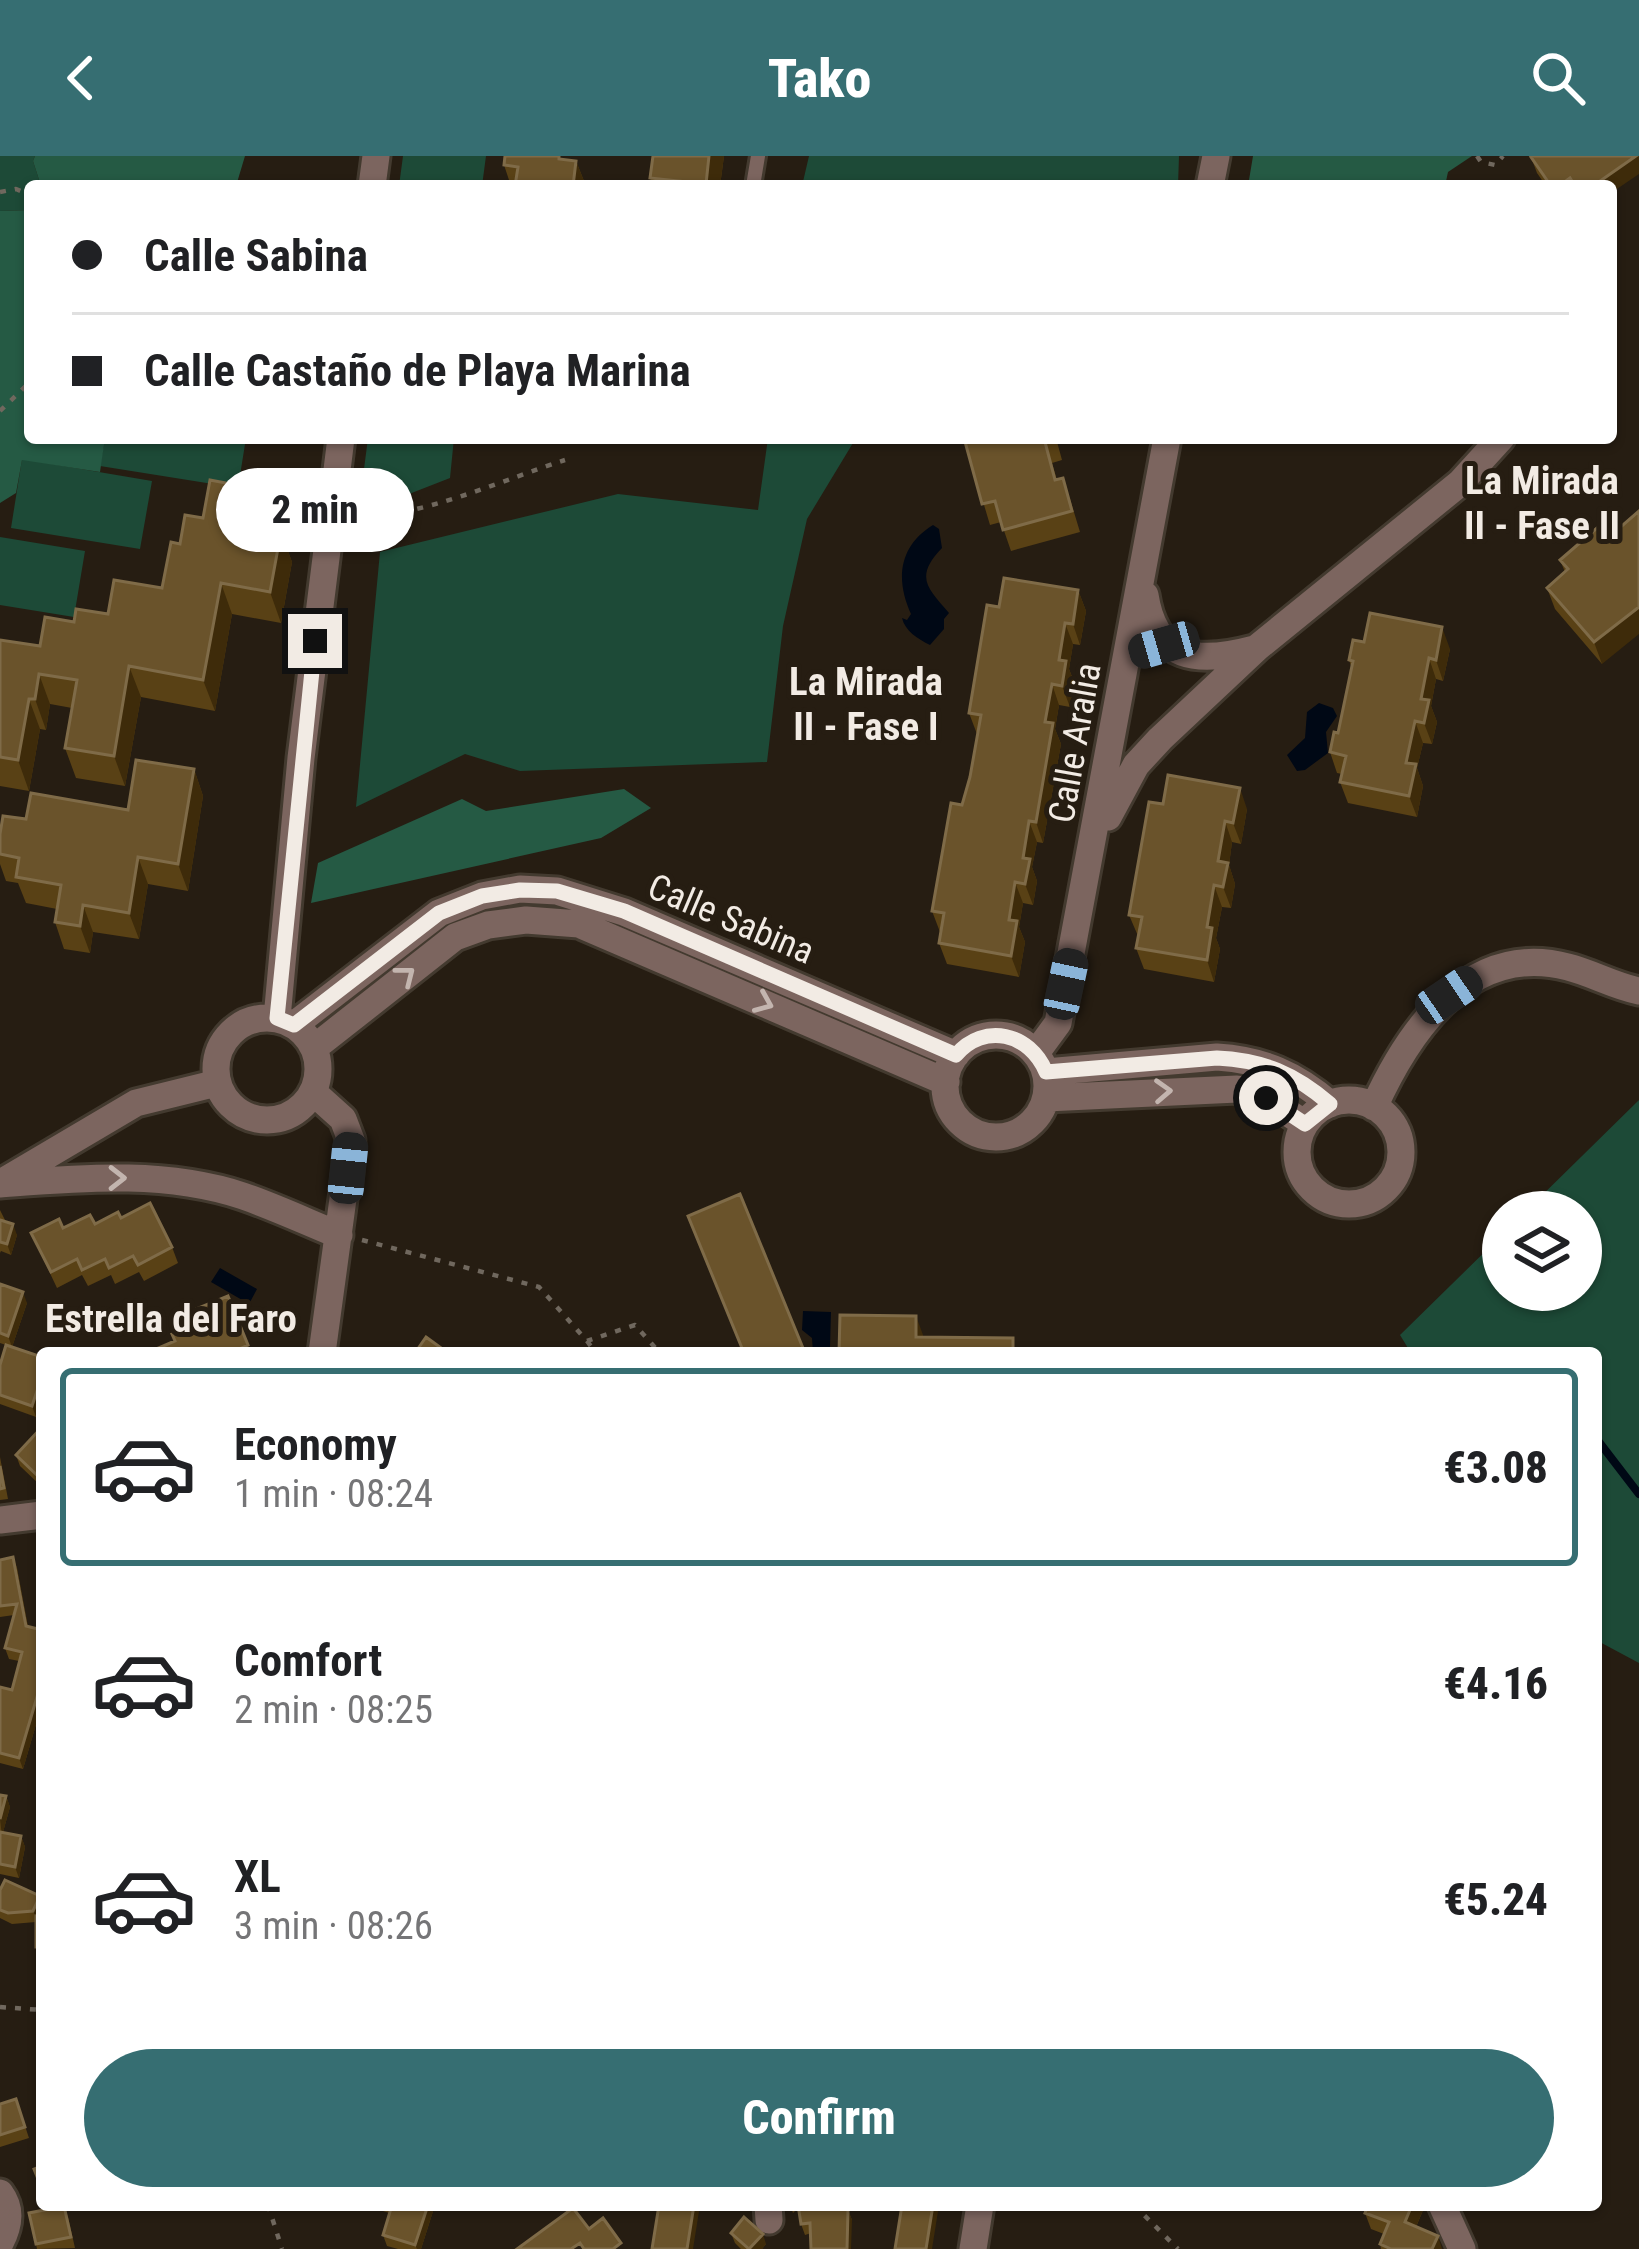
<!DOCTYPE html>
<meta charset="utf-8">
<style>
:root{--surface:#fff;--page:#f6f6f6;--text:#202124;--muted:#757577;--line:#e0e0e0;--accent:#366e72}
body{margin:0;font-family:"Roboto Condensed",sans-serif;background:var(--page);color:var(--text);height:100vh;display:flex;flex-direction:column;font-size:45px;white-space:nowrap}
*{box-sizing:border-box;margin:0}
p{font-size:39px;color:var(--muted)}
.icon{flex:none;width:66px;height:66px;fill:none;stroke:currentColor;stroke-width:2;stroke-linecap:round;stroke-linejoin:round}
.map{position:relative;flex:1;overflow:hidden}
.panel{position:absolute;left:36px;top:1191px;width:1566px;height:864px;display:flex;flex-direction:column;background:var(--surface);border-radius:12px;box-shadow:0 3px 9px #0004}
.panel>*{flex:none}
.top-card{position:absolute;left:24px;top:24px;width:1593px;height:264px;border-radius:12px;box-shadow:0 3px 9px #0004;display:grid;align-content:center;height:264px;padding:0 48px;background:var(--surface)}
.buttons{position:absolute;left:1482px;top:1035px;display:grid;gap:24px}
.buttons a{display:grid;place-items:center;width:120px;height:120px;border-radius:50%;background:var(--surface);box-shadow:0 3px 9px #0004;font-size:60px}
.end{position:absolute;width:54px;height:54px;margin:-27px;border:15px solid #f2ebe4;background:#111;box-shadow:0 0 0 6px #111}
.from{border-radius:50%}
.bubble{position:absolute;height:84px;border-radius:42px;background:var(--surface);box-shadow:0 3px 9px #0004;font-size:39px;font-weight:800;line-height:84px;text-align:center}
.car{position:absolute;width:36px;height:72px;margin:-36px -18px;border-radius:15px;box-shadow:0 0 9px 3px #0007;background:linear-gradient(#222 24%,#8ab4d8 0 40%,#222 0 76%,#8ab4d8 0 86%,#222 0)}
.top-card b{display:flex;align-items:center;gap:42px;height:114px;font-size:45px}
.top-card b+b{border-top:3px solid var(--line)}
.top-card i{width:30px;height:30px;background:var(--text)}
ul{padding:21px 0 0;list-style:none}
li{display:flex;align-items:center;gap:36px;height:198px;margin:0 24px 18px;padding:0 24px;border:6px solid transparent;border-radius:12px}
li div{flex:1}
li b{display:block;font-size:45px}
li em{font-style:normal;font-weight:800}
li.current{border-color:var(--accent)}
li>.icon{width:108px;height:108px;stroke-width:1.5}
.cta{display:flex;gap:24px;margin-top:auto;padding:24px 48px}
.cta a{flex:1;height:138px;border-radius:72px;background:var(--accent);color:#fff;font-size:48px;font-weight:800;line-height:138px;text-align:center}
header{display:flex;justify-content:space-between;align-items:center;height:156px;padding:0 48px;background:var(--accent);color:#fff;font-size:54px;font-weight:800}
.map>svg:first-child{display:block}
.green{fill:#1d4a37}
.forest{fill:#255a44}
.water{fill:#000815}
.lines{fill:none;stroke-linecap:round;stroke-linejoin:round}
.stream{stroke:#000815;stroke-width:8}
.lane-casing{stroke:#433a2f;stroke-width:20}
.street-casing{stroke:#433a2f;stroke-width:33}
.path{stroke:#70685e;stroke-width:4.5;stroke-dasharray:6 9;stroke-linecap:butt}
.lane{stroke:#7c655f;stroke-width:14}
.street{stroke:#7c655f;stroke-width:27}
.wall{fill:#594115}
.shaded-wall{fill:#3e2b0a}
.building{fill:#6a532b;stroke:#7f6b48;stroke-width:3}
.oneway{stroke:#c3b5af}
.route{stroke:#f2ebe4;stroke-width:15}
.labels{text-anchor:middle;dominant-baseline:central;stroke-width:10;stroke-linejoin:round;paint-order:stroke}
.street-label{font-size:36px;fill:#f2ebe4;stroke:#261d12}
.neighbourhood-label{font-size:39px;font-weight:bold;fill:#f2ebe4;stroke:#261d12}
</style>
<header><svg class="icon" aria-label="back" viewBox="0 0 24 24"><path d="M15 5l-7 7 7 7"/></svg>Tako<svg class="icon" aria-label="search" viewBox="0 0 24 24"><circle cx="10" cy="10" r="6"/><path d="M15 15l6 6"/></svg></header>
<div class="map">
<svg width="1639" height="2093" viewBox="0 0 1639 2093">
<rect width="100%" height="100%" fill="#261d12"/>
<path class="green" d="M 0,0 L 35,0 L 33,5 L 41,30 L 30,30 L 30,54 L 0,55 Z
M 403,0 L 486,0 L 482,30 L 399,30 Z
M 809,0 L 1179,0 L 1178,30 L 802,30 Z
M 105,282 L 246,282 L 238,332 L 100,310 Z
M 368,282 L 454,282 L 450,322 L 386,347 L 360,344 Z
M 768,282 L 856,282 L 807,363 L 783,470 L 767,606 L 520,615 L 465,598 L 356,651 L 380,396 L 618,338 L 758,354 Z
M 22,303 L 152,325 L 140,393 L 11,372 Z
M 0,381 L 85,395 L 74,461 L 0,449 Z
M 1639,944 L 1639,1507 L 1596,1484 L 1596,1197 L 1411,1197 L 1400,1179 L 1503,1078 L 1503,1134 L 1581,1134 L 1581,1056 L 1525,1056 Z"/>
<path class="forest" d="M 35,0 L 245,0 L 236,30 L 41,30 L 33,5 Z
M 1253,0 L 1472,0 L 1448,16 L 1445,30 L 1248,30 Z
M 30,54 L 30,282 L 105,282 L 100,316 L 22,304 L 16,337 L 0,347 L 0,55 Z
M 624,633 L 651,652 L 601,682 L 311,747 L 318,707 L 462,643 L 486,655 Z"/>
<path class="water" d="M 933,369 L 939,373 L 942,392 C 913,422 929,433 949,457 L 944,463 L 944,473 L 930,489 C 918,483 905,475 902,462 L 907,464 L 911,458 C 895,423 899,390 933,369 Z
M 1319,547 L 1333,552 L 1337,560 L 1326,576 L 1328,597 L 1305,614 L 1297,615 L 1287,599 L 1305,582 L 1307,556 Z
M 220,1112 L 257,1133 L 249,1148 L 211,1126 Z
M 803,1155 L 831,1156 L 830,1191 L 825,1197 L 813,1197 L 812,1182 L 802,1174 Z"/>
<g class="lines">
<path class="stream" d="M 1596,1282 L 1639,1338"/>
<g class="lane-casing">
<path id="lane" d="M 753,30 L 758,0"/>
</g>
<g class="street-casing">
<path id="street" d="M 372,30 L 376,0
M 1210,30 L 1216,0
M 1145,439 C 1155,505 1198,508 1254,493
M 1108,661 L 1136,609 L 1160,583 L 1258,491 L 1460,327 L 1501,282
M216 913a51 51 0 1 1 102 0a51 51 0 1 1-102 0Z
M 277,862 L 301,602 L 341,282
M 294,869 L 439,757 L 482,740 L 520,733 L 557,735 L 624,756 L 956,899
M945 930a51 51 0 1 1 102 0a51 51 0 1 1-102 0Z
M 314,892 L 455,781 L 488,769 L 526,764 L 579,768 L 946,926
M 1036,897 L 1058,867 L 1167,282
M 1046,916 L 1217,901 C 1263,904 1295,918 1330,948
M 313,936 L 343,963 L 351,984 L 322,1197
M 1046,942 L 1237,933 L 1266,942 L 1305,968
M1297 996a52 52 0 1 1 104 0a52 52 0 1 1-104 0Z
M 1374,951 C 1409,874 1470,785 1568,811 C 1592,817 1614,830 1639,835
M 4,1025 L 136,947 L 217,927
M 0,1028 C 81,1022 164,1014 243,1040 C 275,1051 307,1066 339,1079
M 0,1364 L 42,1359
M 0,2037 C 12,2053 9,2070 0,2087
M 768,2049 L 769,2064
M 1442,2049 L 1462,2093
M 973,2093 L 980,2049"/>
</g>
<path class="path" d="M 1477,0 L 1481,6 L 1495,9 L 1503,0
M 0,36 L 16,33 L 30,39
M 0,255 L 30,226
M 358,359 C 416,364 507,322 565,304
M 362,1084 L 539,1131 L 587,1185 L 635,1169 L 660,1197
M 587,1185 L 596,1197
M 0,1851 L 42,1854
M 268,2049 L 282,2093
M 1134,2049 L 1178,2093"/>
<use href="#lane" class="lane"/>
<use href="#street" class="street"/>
</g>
<path class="wall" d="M 653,0 L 724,0 L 720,30 L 653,30 L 650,22 Z
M 1531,1 L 1611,30 L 1546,30 L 1537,17 Z
M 574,5 L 576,5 L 586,30 L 511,30 L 504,9 Z
M 964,282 L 1056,282 L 1062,304 L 1052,307 L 1057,324 L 1070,343 L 1080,376 L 1011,395 L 1001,366 L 990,369 Z
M 273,336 L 284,366 L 282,379 L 292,406 L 281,467 L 232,458 L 215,555 L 141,541 L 125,630 L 76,622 L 65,592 L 72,552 L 50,548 L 46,574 L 40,573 L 29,635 L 0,630 L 0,484 L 40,490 L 74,466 L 108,458 L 162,432 L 180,388 L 203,362 Z
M 1605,365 L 1602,508 L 1555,453 L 1547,432 L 1565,416 L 1560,404 Z
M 1078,434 L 1086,455 L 1080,489 L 1073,488 L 1069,513 L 1074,526 L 1070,551 L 1059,549 L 1055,573 L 1061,588 L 1043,687 L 1037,686 L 1032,711 L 1037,725 L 1033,749 L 1023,747 L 1019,771 L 1025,786 L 1019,821 L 947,808 L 939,787 L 940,776 L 932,755 L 970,621 L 977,578 L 969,557 L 999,451 Z
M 1364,486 L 1450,493 L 1443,525 L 1436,523 L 1431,550 L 1437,566 L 1432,588 L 1423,587 L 1417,612 L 1423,630 L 1417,661 L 1348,647 L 1340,626 L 1342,618 L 1337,617 L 1330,596 L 1338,577 L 1352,513 L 1349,504 Z
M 194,613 L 203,640 L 188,735 L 148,728 L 139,783 L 93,776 L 90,797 L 64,793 L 55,766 L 57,753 L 26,747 L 18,727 L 6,725 L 0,708 L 0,678 L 26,663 L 128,654 Z
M 1163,648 L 1247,653 L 1241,688 L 1232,686 L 1229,709 L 1235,728 L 1231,752 L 1222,751 L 1216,782 L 1220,793 L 1214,826 L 1144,813 L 1136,792 L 1138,780 L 1129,759 Z
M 0,1054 L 6,1066 L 17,1079 L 11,1099 L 1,1095 L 0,1097 Z
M 121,1062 L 172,1091 L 178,1107 L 144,1125 L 139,1116 L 115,1128 L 111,1119 L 88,1130 L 82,1119 L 57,1132 L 31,1077 L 95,1068 Z
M 0,1128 L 27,1147 L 12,1191 L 0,1187 Z
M 228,1140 L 251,1197 L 147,1197 L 175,1186 Z
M 42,1201 L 42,1243 L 36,1261 L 0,1248 L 0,1209 Z
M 42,1271 L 42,1331 L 20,1310 L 16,1299 Z
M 0,1301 L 8,1343 L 0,1344 Z
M 13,1401 L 17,1412 L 28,1471 L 42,1474 L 42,1548 L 23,1613 L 0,1607 L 0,1531 L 12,1534 L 19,1505 L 9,1503 L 5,1492 L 14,1459 L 0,1461 L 0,1404 Z
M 0,1639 L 6,1640 L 10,1651 L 3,1676 L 21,1680 L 25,1691 L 19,1722 L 0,1718 Z
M 0,1734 L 40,1740 L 42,1746 L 42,1755 L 39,1760 L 42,1761 L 42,1801 L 40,1802 L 36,1791 L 36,1766 L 12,1768 L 0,1762 Z
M 16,1943 L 29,1982 L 0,1991 L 0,1948 Z
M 48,2049 L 65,2049 L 60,2051 L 64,2050 L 68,2061 L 75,2092 L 37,2093 L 36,2088 L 50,2053 Z
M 378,2049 L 435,2049 L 421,2093 L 398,2093 L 387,2090 L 383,2079 L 389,2057 L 380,2054 Z
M 790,2049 L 846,2049 L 852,2064 L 805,2079 L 801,2068 L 799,2051 L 793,2057 Z
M 1424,2052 L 1416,2071 L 1442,2093 L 1381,2093 L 1380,2088 L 1384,2078 L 1371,2073 L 1365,2057 Z
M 731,2077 L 766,2088 L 762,2093 L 741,2093 L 735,2087 Z"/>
<path class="shaded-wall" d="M 709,0 L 724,0 L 720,30 L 706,30 Z
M 1636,0 L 1639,0 L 1639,18 L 1611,37 L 1611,30 L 1593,30 Z
M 576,5 L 586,30 L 573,30 Z
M 273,336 L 284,366 L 282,379 L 292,406 L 281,467 L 270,436 L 266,373 Z
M 221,427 L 232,458 L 215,555 L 203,524 Z
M 1078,434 L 1086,455 L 1080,489 L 1073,468 Z
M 1639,451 L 1639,478 L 1602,508 L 1594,486 Z
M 1065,467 L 1073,488 L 1069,513 L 1074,526 L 1070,551 L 1062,530 L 1059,504 Z
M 1442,471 L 1450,493 L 1443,525 L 1436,504 Z
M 1429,502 L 1436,523 L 1431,550 L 1437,566 L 1432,588 L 1424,567 L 1421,543 Z
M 129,510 L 141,541 L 125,630 L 114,600 Z
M 39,518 L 50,548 L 46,574 L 35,543 Z
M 1052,528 L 1059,549 L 1055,573 L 1061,588 L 1043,687 L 1036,666 L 1045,566 Z
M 29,543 L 40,573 L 29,635 L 18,604 Z
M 1415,565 L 1423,587 L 1417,612 L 1423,630 L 1417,661 L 1409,640 L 1406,607 Z
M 194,613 L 203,640 L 188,735 L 178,708 Z
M 1240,632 L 1247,653 L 1241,688 L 1233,667 Z
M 1029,665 L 1037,686 L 1032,711 L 1037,725 L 1033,749 L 1025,728 L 1023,702 Z
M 1225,665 L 1232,686 L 1229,709 L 1235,728 L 1231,752 L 1223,731 L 1218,705 Z
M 138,701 L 148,728 L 139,783 L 129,757 Z
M 1015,726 L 1023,747 L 1019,771 L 1025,786 L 1019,821 L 1011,800 L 1009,764 Z
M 1214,729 L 1222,751 L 1216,782 L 1220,793 L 1214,826 L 1207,804 L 1207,771 Z
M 83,749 L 93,776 L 90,797 L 80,770 Z
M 13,1068 L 17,1079 L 11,1099 L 7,1088 Z
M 23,1136 L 27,1147 L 12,1191 L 8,1180 Z
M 916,1160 L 923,1179 L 923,1197 L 916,1181 Z
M 42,1220 L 42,1243 L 36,1261 L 32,1250 Z
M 13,1401 L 17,1412 L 30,1481 L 26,1470 Z
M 42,1524 L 42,1548 L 23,1613 L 19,1602 Z
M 6,1640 L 10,1651 L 2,1680 L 0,1663 Z
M 21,1680 L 25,1691 L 19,1722 L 15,1711 Z
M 40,1740 L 42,1755 L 37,1766 L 33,1755 Z
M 428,2049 L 435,2049 L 421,2093 L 417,2093 L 415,2089 Z
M 694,2049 L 700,2049 L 693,2093 L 687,2093 Z
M 933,2049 L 939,2049 L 932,2093 L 926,2093 Z
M 1412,2049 L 1423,2049 L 1424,2052 L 1411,2082 L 1405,2066 Z
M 848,2054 L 852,2064 L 851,2093 L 847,2093 Z
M 763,2078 L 766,2088 L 762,2093 L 749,2093 Z
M 1438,2080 L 1442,2093 L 1432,2093 Z"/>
<path class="building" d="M 505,0 L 559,0 L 559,3 L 576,5 L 573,30 L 515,30 L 518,11 L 504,9 Z
M 653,0 L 709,0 L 706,28 L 650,22 Z
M 1533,0 L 1636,0 L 1593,30 L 1575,30 L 1570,22 L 1559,30 L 1551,30 L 1531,1 Z
M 964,282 L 1054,282 L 1045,286 L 1055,324 L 1063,322 L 1072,355 L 1003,374 L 995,345 L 982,348 Z
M 210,324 L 273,336 L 266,373 L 281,376 L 270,436 L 221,427 L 203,524 L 129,510 L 114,600 L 65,592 L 77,524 L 39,518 L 35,543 L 29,543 L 18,604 L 0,601 L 0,484 L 40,490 L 45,461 L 74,466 L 76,453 L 108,458 L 114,424 L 162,432 L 171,386 L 180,388 L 185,359 L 203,362 Z
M 1639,355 L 1639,451 L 1594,486 L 1547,432 L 1568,413 L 1560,404 L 1605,365 L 1615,376 Z
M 1004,422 L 1078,434 L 1073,468 L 1065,467 L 1059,504 L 1066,505 L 1062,530 L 1052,528 L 1045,566 L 1053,567 L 1036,666 L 1029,665 L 1023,702 L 1030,703 L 1025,728 L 1015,726 L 1009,764 L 1017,765 L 1011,800 L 939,787 L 944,757 L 932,755 L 951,647 L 962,649 L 970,621 L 981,559 L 969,557 L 987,449 L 999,451 Z
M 1370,457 L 1442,471 L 1436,504 L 1429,502 L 1421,543 L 1429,544 L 1424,567 L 1415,565 L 1406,607 L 1416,608 L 1409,640 L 1340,626 L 1346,600 L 1330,596 L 1334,576 L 1338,577 L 1353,505 L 1349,504 L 1353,484 L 1364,486 Z
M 136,604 L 194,613 L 178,708 L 138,701 L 129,757 L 83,749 L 80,770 L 55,766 L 61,729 L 16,721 L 19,702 L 0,698 L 0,678 L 3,660 L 26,663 L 31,637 L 128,654 Z
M 1168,619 L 1240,632 L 1233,667 L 1225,665 L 1218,705 L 1228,707 L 1223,731 L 1214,729 L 1207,771 L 1212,772 L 1207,804 L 1136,792 L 1142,761 L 1129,759 L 1149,646 L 1163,648 Z
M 740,1038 L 805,1197 L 744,1197 L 688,1060 Z
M 150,1047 L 172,1091 L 138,1109 L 133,1100 L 109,1112 L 105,1103 L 82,1114 L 77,1103 L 51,1116 L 31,1077 L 59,1063 L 63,1072 L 90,1059 L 95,1068 L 118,1056 L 121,1062 Z
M 0,1064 L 13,1068 L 7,1088 L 0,1086 Z
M 0,1128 L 23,1136 L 8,1180 L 0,1177 Z
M 228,1140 L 248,1189 L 230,1197 L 147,1197 L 175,1185 L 172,1178 L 197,1168 L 191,1155 Z
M 840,1159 L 916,1160 L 916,1181 L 1013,1182 L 1013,1197 L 839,1197 Z
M 426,1181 L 448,1197 L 415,1197 Z
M 6,1189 L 42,1201 L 42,1220 L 32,1250 L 0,1239 L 0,1209 Z
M 42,1271 L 42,1324 L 16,1299 Z
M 0,1310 L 4,1332 L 0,1333 Z
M 38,1366 L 42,1366 L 42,1385 L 41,1385 Z
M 13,1401 L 26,1470 L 42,1474 L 42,1524 L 19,1602 L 0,1597 L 0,1531 L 12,1534 L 22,1496 L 5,1492 L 17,1448 L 0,1450 L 0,1404 Z
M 0,1639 L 6,1640 L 0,1663 Z
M 0,1676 L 21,1680 L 15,1711 L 0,1708 Z
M 5,1724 L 40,1740 L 33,1755 L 8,1757 L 0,1754 L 0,1734 Z
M 36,1760 L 42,1761 L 42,1791 L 36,1791 Z
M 16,1943 L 25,1971 L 0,1979 L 0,1948 Z
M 42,2010 L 42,2033 L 34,2013 Z
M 392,2049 L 428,2049 L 415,2089 L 383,2079 Z
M 659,2049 L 694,2049 L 687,2093 L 652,2093 Z
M 798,2049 L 846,2049 L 848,2054 L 847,2093 L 811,2093 L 810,2067 L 801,2068 Z
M 902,2049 L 933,2049 L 926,2093 L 895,2093 Z
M 1368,2049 L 1412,2049 L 1405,2066 L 1438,2080 L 1432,2093 L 1391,2093 L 1380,2088 L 1389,2066 L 1365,2057 Z
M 64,2050 L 71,2081 L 36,2088 L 29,2057 Z
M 573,2052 L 589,2073 L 603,2062 L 621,2087 L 613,2093 L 584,2093 L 580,2087 L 571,2093 L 517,2093 Z
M 744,2061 L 763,2078 L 749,2093 L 731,2077 Z"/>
<defs><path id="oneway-chevron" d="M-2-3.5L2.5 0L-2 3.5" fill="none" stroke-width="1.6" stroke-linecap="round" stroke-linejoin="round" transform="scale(3)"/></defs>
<g class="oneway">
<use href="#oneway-chevron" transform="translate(406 819) rotate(-38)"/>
<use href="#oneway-chevron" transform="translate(764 847) rotate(23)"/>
<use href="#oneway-chevron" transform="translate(1163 935) rotate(-3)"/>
<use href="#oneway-chevron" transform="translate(117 1022)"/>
</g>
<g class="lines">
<path class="route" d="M 315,485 L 277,862 L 294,869 L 439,757 L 482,740 L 520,734 L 557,735 L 624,755 L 956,899 C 984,866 1030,877 1046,916 L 1217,902 C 1263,904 1295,918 1330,948 L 1305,968 L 1266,942"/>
</g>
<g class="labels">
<g class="street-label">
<text transform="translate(1075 587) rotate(-80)">Calle Aralia</text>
<text transform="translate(731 763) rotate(23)">Calle Sabina</text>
</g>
<g class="neighbourhood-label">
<text x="1542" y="325">La Mirada<tspan x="1542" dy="45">II - Fase II</tspan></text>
<text x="866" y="526">La Mirada<tspan x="866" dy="45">II - Fase I</tspan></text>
<text x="171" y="1163">Estrella del Faro</text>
</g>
</g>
</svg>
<div class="buttons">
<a><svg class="icon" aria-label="layers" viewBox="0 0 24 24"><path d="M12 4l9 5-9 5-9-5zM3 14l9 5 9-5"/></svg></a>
</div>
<i class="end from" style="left:1266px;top:942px"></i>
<i class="end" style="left:315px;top:485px"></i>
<div class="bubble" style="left:216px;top:312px;width:198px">2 min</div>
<i class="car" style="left:1164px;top:489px;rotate:254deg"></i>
<i class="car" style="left:1066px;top:828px;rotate:12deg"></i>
<i class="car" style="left:1449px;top:839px;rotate:56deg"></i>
<i class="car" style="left:348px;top:1012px;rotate:6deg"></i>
<div class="top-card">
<b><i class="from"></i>Calle Sabina</b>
<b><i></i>Calle Castaño de Playa Marina</b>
</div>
<section class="panel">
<ul>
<li class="current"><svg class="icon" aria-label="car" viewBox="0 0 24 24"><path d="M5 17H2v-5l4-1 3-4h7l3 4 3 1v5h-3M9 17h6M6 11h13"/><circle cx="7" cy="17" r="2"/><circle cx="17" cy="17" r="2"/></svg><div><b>Economy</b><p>1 min · 08:24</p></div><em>€3.08</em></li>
<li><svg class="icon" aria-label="car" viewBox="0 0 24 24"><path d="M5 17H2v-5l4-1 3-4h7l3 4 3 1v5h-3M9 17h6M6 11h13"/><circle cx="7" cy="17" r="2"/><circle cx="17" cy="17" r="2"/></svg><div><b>Comfort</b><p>2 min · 08:25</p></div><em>€4.16</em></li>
<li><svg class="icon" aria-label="car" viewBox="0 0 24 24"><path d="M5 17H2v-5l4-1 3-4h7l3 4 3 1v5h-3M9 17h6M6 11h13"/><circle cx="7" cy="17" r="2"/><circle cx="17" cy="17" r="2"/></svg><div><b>XL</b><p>3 min · 08:26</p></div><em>€5.24</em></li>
</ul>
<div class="cta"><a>Confirm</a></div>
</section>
</div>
